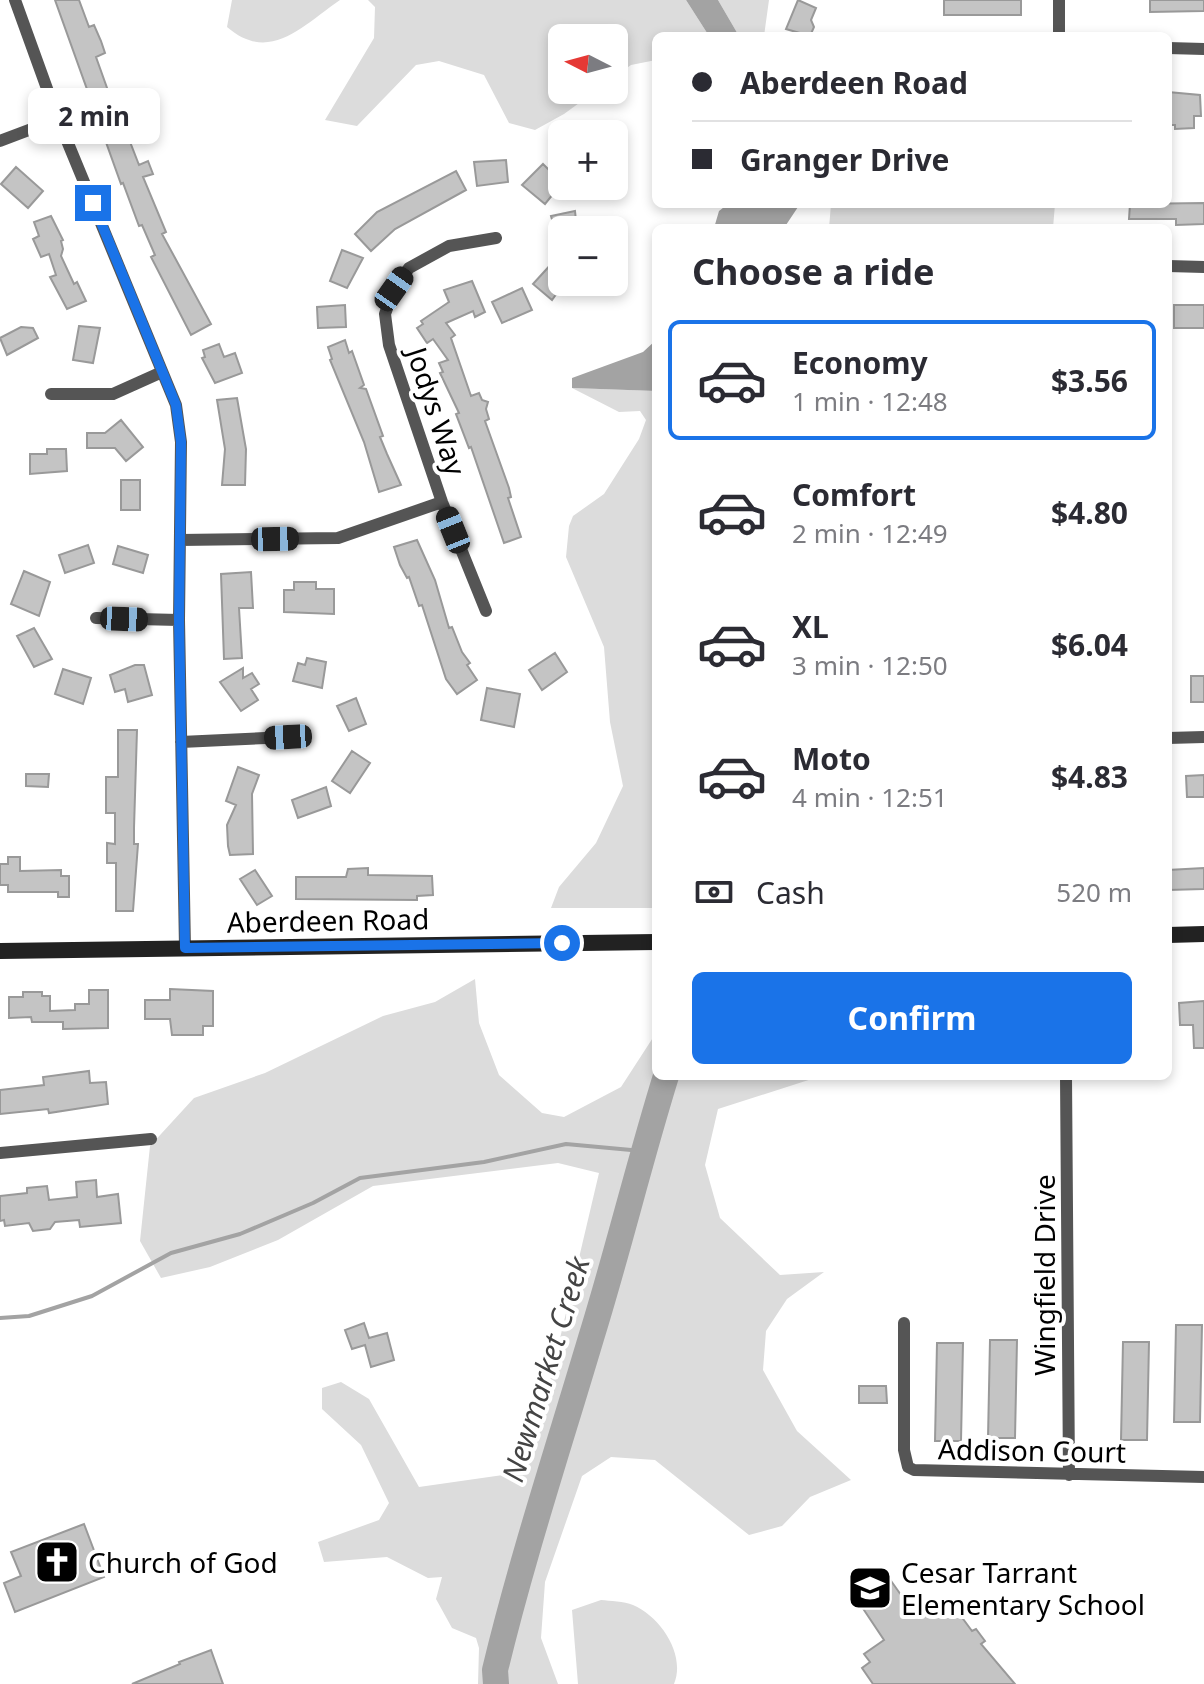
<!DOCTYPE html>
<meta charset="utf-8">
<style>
:root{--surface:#fff;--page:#f7f7f7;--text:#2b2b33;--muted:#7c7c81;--line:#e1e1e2;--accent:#1a73e8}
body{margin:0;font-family:"Noto Sans",sans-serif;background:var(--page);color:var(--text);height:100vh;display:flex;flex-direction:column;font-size:30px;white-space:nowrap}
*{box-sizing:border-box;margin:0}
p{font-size:26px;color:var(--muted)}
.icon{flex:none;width:44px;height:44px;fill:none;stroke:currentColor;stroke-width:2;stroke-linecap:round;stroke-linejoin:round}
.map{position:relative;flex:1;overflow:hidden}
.panel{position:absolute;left:652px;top:224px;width:520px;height:856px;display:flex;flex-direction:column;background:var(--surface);border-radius:12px;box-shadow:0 4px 12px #0003}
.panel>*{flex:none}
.hud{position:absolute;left:652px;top:32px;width:520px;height:176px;border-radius:12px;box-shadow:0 4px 12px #0003;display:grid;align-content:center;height:176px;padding:0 40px;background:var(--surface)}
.needle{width:52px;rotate:276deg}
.controls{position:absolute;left:548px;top:24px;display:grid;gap:16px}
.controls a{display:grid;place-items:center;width:80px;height:80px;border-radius:12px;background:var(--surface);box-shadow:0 4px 12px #0003;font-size:40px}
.end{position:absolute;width:36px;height:36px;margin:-18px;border:10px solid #1a73e8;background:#fff;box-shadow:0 0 0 4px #fff}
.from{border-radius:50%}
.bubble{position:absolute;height:56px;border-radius:12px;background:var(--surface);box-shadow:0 4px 12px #0003;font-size:26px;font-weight:700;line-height:56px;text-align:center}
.car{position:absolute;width:24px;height:48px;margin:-24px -12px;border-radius:10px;box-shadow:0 0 6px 2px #0007;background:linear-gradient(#222 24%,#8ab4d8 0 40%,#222 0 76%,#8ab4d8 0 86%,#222 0)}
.hud b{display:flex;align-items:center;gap:28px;height:76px;font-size:30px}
.hud b+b{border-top:2px solid var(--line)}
.hud i{width:20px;height:20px;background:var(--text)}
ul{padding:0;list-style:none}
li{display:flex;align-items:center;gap:24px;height:120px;margin:0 16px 12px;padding:0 24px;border:4px solid transparent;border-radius:12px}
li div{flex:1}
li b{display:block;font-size:30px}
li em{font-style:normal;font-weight:700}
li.current{border-color:var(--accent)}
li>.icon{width:72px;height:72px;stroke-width:1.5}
h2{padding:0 40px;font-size:36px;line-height:96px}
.pay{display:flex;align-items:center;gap:20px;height:88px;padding:0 40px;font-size:30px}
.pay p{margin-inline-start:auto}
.button{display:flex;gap:16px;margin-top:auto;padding:16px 40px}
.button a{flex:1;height:92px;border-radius:12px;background:var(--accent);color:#fff;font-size:32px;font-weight:700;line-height:92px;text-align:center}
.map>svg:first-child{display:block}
.green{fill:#dcdcdc}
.water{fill:#a3a3a3}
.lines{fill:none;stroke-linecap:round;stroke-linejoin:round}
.stream{stroke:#a3a3a3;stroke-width:4}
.river{stroke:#a3a3a3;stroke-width:26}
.building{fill:#c4c4c4;stroke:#999;stroke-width:2}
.minor{stroke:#555;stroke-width:12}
.secondary{stroke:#222;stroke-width:16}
.route{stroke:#1a73e8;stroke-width:10}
.labels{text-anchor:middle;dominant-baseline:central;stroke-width:8;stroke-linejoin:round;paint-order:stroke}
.street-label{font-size:28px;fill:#000;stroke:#fff}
.poi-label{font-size:28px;fill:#000;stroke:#fff;text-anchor:start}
.water-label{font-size:30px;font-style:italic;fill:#444;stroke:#fff}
</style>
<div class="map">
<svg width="1204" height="1684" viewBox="0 0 1204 1684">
<rect width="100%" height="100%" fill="#fff"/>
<path class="green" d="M 232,0 L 340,0 C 302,26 270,64 227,27 Z
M 368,0 L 686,0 L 709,36 L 656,36 L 656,60 L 631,65 L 614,77 L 614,38 L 562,38 L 562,90 L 597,90 L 564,114 L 535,130 L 509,123 L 484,75 L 439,61 L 416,65 L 357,126 L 325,120 L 374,38 L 375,7 Z
M 718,0 L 769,0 L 764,36 L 739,36 Z
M 831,204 L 1055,204 L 1053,228 L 829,228 Z
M 572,388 L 656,391 L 656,908 L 551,908 L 559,887 L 596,843 L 623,786 L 610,722 L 604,647 L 566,557 L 569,526 L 573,516 L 604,494 L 639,439 L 646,420 L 640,411 L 619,412 Z
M 475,979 L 479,1023 L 499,1075 L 542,1113 L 564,1117 L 621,1087 L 656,1033 L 656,1076 L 821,1076 L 718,1109 L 705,1165 L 720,1218 L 780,1275 L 824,1272 L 787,1299 L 766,1331 L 763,1370 L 797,1431 L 851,1480 L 810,1497 L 782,1526 L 749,1535 L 655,1460 L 611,1457 L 582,1476 L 545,1582 L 541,1638 L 558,1684 L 478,1684 L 479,1648 L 476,1638 L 452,1628 L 436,1599 L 442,1577 L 428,1578 L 387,1557 L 324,1562 L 318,1542 L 379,1520 L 389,1503 L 361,1445 L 322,1409 L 322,1388 L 341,1382 L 369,1399 L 419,1487 L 517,1473 L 533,1453 L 599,1173 L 558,1163 L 373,1186 L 278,1240 L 210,1267 L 161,1278 L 140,1241 L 150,1146 L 194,1098 L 265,1073 L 383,1016 L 435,1002 Z
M 601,1600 C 610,1601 624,1601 633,1605 C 661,1617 686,1655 674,1684 L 578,1684 L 572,1610 Z"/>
<path class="water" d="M 686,0 L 718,0 L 739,36 L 709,36 Z
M 728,204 L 800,204 L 784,228 L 714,228 L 719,211 Z
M 656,340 L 656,391 L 572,388 L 572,378 L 643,352 Z"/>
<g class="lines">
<path class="stream" d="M 0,1318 L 29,1316 L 92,1296 L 171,1253 L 240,1234 L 313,1203 L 360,1178 L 484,1162 L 566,1144 L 642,1151"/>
<path class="river" d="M 496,1684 L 495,1670 C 522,1558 558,1449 591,1338 C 618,1251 639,1163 666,1076"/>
</g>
<path class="building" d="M 55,0 L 79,0 L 89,27 L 94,25 L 101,41 L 105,53 L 96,57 L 116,113 L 119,112 L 122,119 L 130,116 L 135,131 L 127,134 L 139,165 L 148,161 L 153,174 L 143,177 L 166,232 L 162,234 L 211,324 L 191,335 L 151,257 L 155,255 L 142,225 L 139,226 L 123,183 L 121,184 Z
M 798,0 L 816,8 L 811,20 L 814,27 L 810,36 L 786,29 Z
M 944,0 L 1021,0 L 1021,15 L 944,15 Z
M 1150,0 L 1204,0 L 1204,11 L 1150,12 Z
M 1168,92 L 1200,95 L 1201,116 L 1194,116 L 1194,128 L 1175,129 L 1175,125 L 1168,125 Z
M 506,160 L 508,182 L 477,186 L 474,162 Z
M 543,164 L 551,172 L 558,171 L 557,178 L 562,183 L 545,204 L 522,185 Z
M 16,167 L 43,191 L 28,208 L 1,184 Z
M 456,171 L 466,190 L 395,229 L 371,251 L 355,234 L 377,212 Z
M 1204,203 L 1204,224 L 1176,225 L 1176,219 L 1129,219 L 1130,204 Z
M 575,211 L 577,230 L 555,230 L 551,216 Z
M 51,216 L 63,240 L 61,241 L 63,249 L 61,256 L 74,284 L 77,282 L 86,301 L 67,309 L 50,277 L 56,275 L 49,254 L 41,257 L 33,239 L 39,236 L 34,222 Z
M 342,250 L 363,258 L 347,288 L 330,281 Z
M 554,261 L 562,268 L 562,286 L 552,300 L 533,284 Z
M 472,281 L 485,312 L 475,317 L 473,311 L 446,323 L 455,335 L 451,338 L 471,396 L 479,393 L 482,400 L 488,402 L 486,409 L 489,419 L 485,421 L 509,488 L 511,497 L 508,498 L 521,537 L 504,543 L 471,447 L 469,448 L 456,414 L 459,413 L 440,373 L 443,372 L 439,363 L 448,360 L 433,339 L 427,343 L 417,328 L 423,324 L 421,321 L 449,302 L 444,290 Z
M 522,288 L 532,310 L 502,323 L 492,302 Z
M 345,305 L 346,327 L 318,328 L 317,307 Z
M 1174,305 L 1204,305 L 1204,328 L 1174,328 Z
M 79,326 L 100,328 L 93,363 L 73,360 Z
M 21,327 L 33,328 L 38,338 L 7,355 L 0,338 Z
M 345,340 L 349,353 L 352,351 L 364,385 L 360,388 L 366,389 L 383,436 L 380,437 L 387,454 L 401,485 L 379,492 L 364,442 L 330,360 L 332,359 L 328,347 Z
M 219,344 L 224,357 L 235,353 L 242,373 L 215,383 L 202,358 L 205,357 L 203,350 Z
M 237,398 L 246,449 L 245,485 L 222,485 L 225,449 L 217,400 Z
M 121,420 L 143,447 L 126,461 L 115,448 L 87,448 L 87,433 L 105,433 Z
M 47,449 L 66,449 L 67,471 L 30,474 L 30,454 L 47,454 Z
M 121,480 L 140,480 L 140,510 L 121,510 Z
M 417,540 L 435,580 L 449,628 L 452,627 L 462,652 L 470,663 L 467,665 L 477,680 L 457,694 L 446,679 L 422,605 L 419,606 L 409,577 L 407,578 L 400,565 L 394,547 Z
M 88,545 L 94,563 L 65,573 L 59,555 Z
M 118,546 L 148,555 L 143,573 L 113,564 Z
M 24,571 L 50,582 L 39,616 L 11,604 Z
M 251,572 L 253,608 L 239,608 L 242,658 L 224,659 L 221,574 Z
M 294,582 L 316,582 L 316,589 L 334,589 L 334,614 L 284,612 L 284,590 L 294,590 Z
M 34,628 L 52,659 L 34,667 L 17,636 Z
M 555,653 L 567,672 L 542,690 L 529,670 Z
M 307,658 L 326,662 L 322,688 L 293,681 L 298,663 L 305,665 Z
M 135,665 L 144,665 L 152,695 L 128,702 L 125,689 L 115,692 L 110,675 Z
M 243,668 L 243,678 L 252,673 L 259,684 L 251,689 L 258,700 L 241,711 L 220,682 Z
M 63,669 L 91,678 L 83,704 L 55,694 Z
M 1191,676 L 1204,676 L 1204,702 L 1191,702 Z
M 487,688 L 520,694 L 514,727 L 481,720 Z
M 356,698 L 366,724 L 349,731 L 337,706 Z
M 118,730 L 137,730 L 134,828 L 134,844 L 138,844 L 133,911 L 116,911 L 116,863 L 107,863 L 107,843 L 115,844 L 115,813 L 106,813 L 106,777 L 118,777 Z
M 352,751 L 370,763 L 350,793 L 332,781 Z
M 238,767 L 259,775 L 252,794 L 253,854 L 230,855 L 228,846 L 227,825 L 236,805 L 226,801 Z
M 26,774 L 49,774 L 48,787 L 26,786 Z
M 1204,775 L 1204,797 L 1187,797 L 1186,776 Z
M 326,787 L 331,806 L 298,818 L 292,800 Z
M 8,857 L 20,857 L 20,871 L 61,870 L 61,876 L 69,876 L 69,897 L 58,897 L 58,892 L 8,892 L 8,885 L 0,885 L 0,864 L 8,864 Z
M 368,868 L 368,875 L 432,876 L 433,895 L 417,896 L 417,900 L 296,899 L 296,877 L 346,877 L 348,869 Z
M 1204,868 L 1204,889 L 1168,890 L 1168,870 Z
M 255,870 L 272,896 L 257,905 L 240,879 Z
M 170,989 L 213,991 L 213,1026 L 203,1026 L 203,1035 L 172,1035 L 170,1019 L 145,1019 L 145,1000 L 170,1000 Z
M 89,990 L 108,990 L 108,1028 L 63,1029 L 63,1022 L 32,1022 L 31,1017 L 9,1018 L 9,997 L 23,997 L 23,992 L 42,992 L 42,996 L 50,996 L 50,1011 L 75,1010 L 75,1004 L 89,1004 Z
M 1204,1001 L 1204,1048 L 1194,1048 L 1193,1025 L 1180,1025 L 1179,1003 Z
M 89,1071 L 90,1083 L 106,1082 L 108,1104 L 49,1113 L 48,1109 L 0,1114 L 0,1090 L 44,1085 L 43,1077 Z
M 96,1180 L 97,1197 L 118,1194 L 121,1223 L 80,1227 L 79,1220 L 55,1222 L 50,1229 L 33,1231 L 29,1223 L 5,1226 L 4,1220 L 0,1221 L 0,1196 L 27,1193 L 27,1188 L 47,1186 L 49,1200 L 77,1197 L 76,1182 Z
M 364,1323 L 369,1338 L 387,1333 L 394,1360 L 371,1367 L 365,1345 L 352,1349 L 345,1330 Z
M 1176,1325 L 1202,1325 L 1200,1422 L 1174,1422 Z
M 990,1340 L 1017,1340 L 1015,1438 L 988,1438 Z
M 1123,1342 L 1149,1342 L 1147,1440 L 1121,1440 Z
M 937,1343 L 963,1343 L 961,1441 L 935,1441 Z
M 859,1386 L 886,1386 L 887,1403 L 859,1403 Z
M 84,1524 L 104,1577 L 15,1612 L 4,1583 L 21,1576 L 11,1552 Z
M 889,1578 L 901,1595 L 904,1593 L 907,1598 L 916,1617 L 938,1601 L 944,1609 L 952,1604 L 972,1631 L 976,1629 L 985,1641 L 981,1644 L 1015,1684 L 873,1684 L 862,1668 L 870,1662 L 864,1654 L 884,1640 L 858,1601 Z
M 211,1650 L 223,1684 L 132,1684 L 180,1664 L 179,1662 Z"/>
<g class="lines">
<path class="minor" d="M 15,0 L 58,119 L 176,405 L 181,442 L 179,620 L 185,948
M 1059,36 L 1059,0
M 1168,48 L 1204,49
M 0,141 L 58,119
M 1168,266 L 1204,267
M 51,394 L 113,394 L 162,372
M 180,540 L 338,538 L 442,502
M 486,611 L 442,502 L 389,345 L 385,314 L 394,289 L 409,268 L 449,246 L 496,238
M 96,618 L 179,620
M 1168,738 L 1204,737
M 181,742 L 288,737
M 1066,1076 L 1069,1475
M 0,1153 L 151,1139
M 904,1323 L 904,1450 L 908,1467 L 914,1470 L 1204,1477"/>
<path class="secondary" d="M 1168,935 L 1204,934
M 0,951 L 656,942"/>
</g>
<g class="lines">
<path class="route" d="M 93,203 L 176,405 L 181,442 L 179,620 L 185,948 L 562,943"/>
</g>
<defs>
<g id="church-square" transform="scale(2.3)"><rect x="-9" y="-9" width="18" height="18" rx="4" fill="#000" stroke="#fff"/><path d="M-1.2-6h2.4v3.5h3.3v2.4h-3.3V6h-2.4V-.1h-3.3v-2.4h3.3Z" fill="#fff"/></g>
<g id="school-square" transform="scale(2.3)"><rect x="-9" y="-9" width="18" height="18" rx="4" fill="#000" stroke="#fff"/><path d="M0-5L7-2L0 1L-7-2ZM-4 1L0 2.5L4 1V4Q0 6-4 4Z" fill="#fff"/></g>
</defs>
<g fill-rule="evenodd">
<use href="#church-square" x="57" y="1562"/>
<use href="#school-square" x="870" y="1588"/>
</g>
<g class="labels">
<g class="street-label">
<text transform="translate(437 411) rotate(72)">Jodys Way</text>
<text transform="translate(328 920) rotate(-1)">Aberdeen Road</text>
<text transform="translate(1044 1275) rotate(-90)">Wingfield Drive</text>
<text transform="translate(1032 1450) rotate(1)">Addison Court</text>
</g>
<g class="poi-label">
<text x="88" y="1562">Church of God</text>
<text x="901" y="1572">Cesar Tarrant<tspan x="901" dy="32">Elementary School</tspan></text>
</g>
<g class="water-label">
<text transform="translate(545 1369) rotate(-73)">Newmarket Creek</text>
</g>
</g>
</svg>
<div class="controls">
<a><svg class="needle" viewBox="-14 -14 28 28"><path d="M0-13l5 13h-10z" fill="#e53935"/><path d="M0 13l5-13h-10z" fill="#7c7c81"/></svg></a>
<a>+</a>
<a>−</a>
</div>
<i class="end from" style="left:562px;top:943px"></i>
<i class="end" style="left:93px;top:203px"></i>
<div class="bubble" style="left:28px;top:88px;width:132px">2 min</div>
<i class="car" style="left:394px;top:289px;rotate:35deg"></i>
<i class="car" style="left:453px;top:530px;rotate:338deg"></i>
<i class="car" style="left:275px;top:539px;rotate:89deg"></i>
<i class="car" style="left:124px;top:619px;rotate:92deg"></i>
<i class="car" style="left:288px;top:737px;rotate:267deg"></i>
<div class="hud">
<b><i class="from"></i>Aberdeen Road</b>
<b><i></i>Granger Drive</b>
</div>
<section class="panel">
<h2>Choose a ride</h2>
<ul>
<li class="current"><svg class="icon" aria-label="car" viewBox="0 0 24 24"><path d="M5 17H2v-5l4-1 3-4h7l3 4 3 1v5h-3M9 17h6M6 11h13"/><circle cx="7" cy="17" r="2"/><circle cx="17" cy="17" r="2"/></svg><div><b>Economy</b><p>1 min · 12:48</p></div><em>$3.56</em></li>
<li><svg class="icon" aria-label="car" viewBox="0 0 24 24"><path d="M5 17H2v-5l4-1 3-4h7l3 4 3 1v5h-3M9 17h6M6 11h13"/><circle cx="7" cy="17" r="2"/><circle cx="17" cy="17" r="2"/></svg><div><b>Comfort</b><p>2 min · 12:49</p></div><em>$4.80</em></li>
<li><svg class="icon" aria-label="car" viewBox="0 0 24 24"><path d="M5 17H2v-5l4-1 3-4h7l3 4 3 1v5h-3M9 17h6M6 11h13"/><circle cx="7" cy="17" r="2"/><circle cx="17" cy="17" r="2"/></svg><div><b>XL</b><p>3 min · 12:50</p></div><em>$6.04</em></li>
<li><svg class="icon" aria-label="car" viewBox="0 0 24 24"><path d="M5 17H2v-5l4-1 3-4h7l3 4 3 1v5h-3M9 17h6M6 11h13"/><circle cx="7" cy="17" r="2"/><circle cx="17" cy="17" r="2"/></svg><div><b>Moto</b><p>4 min · 12:51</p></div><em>$4.83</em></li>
</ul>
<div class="pay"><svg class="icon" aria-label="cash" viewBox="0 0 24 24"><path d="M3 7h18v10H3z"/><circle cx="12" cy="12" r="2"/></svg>Cash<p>520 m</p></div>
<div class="button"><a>Confirm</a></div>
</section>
</div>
